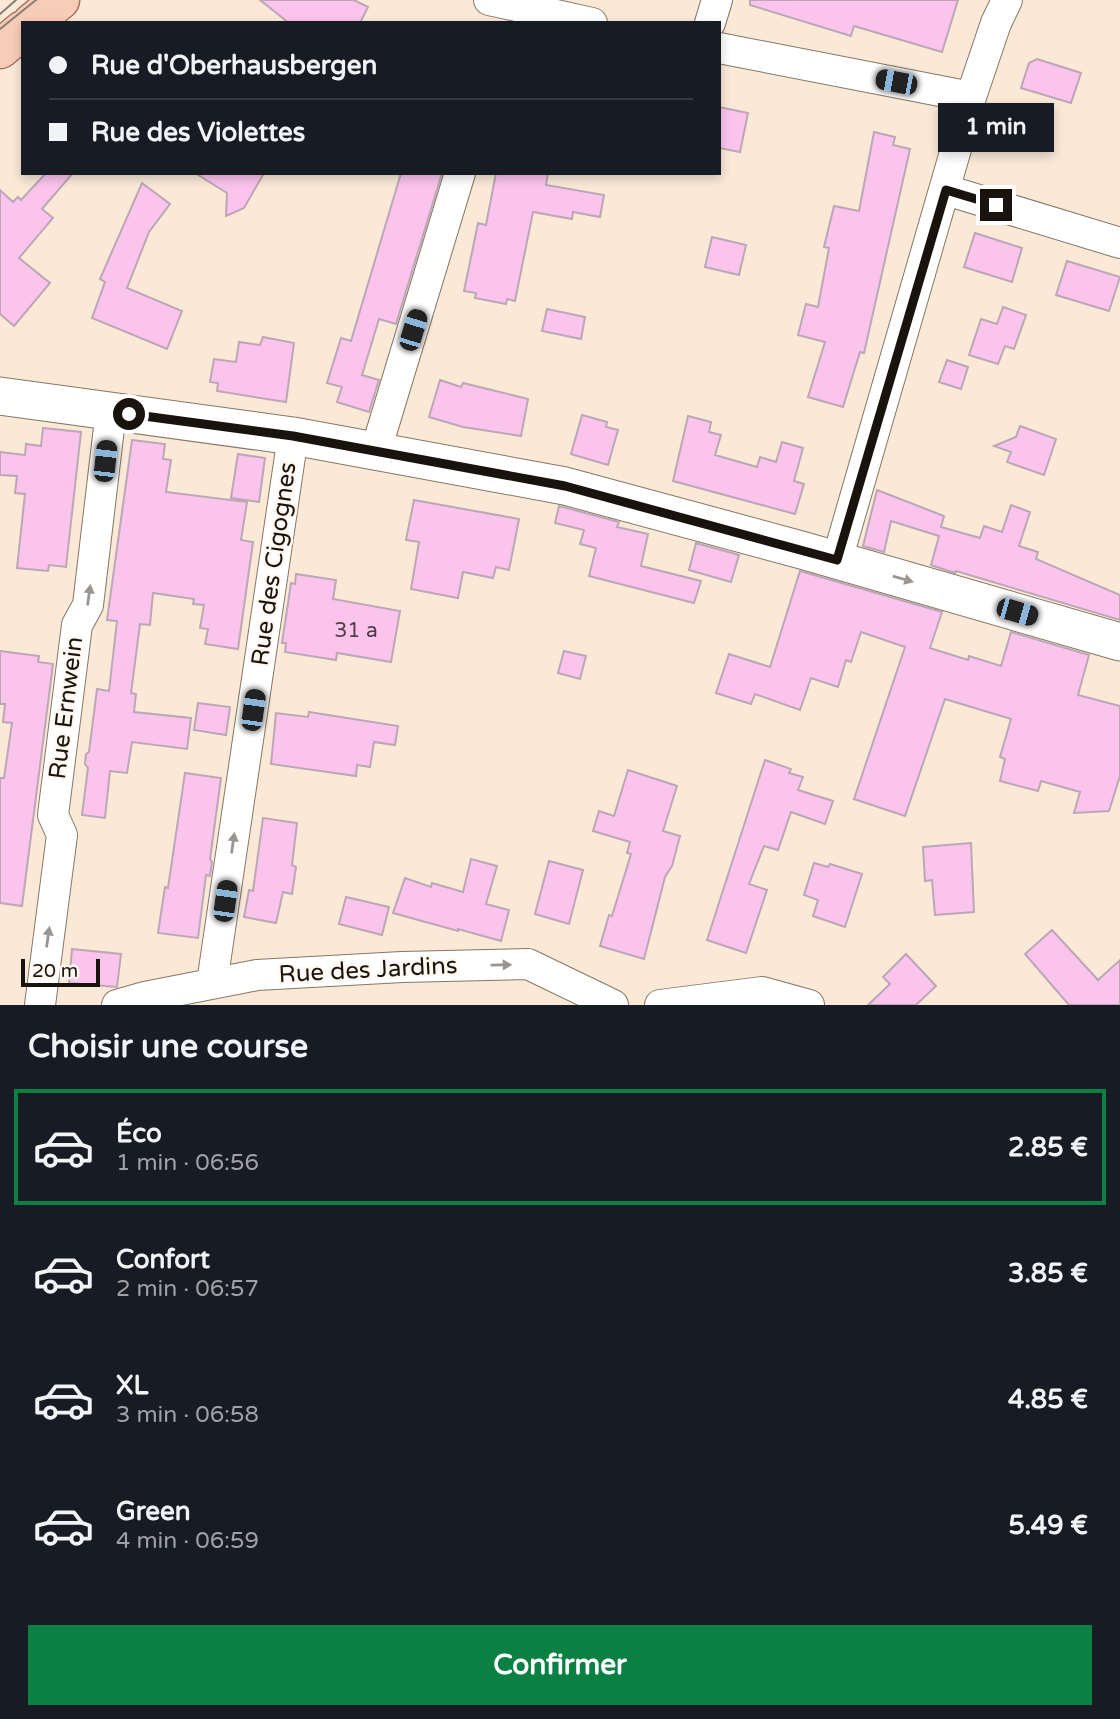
<!DOCTYPE html>
<html lang="fr">
<meta charset="utf-8">
<style>
:root{--surface:#171b24;--page:#20242c;--text:#f1f3f6;--muted:#9ea1a6;--line:#363941;--accent:#0b8043}
body{margin:0;font-family:"Varela Round",sans-serif;background:var(--page);color:var(--text);height:100vh;display:flex;flex-direction:column;font-size:26px;white-space:nowrap}
*{box-sizing:border-box;margin:0}
p{font-size:23px;color:var(--muted)}
.icon{flex:none;width:38px;height:38px;fill:none;stroke:currentColor;stroke-width:2;stroke-linecap:round;stroke-linejoin:round}
.map{position:relative;height:1005px;overflow:hidden}
.side{display:flex;flex-direction:column;background:var(--surface);flex:1}
.side>*{flex:none}
.banner{position:absolute;left:21px;top:21px;width:700px;height:154px;border-radius:0px;box-shadow:0 4px 10px #0003;display:grid;align-content:center;height:154px;padding:0 28px;background:var(--surface)}
.scale{position:absolute;left:21px;bottom:18px;width:79px;box-sizing:border-box;padding-left:7px;border:4px solid #19130d;border-top:0;font-size:19px;line-height:24px;white-space:nowrap;color:#19130d;-webkit-text-stroke:5px #fff8f1;paint-order:stroke}
.end{position:absolute;width:32px;height:32px;margin:-16px;border:9px solid #19130d;background:#fff;box-shadow:0 0 0 4px #fff}
.from{border-radius:50%}
.bubble{position:absolute;height:49px;border-radius:0px;background:var(--surface);box-shadow:0 4px 10px #0003;font-size:23px;font-weight:800;line-height:49px;text-align:center}
.car{position:absolute;width:21px;height:42px;margin:-21px -10px;border-radius:9px;box-shadow:0 0 5px 2px #0007;background:linear-gradient(#222 24%,#8ab4d8 0 40%,#222 0 76%,#8ab4d8 0 86%,#222 0)}
.banner b{display:flex;align-items:center;gap:24px;height:66px;font-size:26px}
.banner b+b{border-top:2px solid var(--line)}
.banner i{width:18px;height:18px;background:var(--text)}
ul{padding:0;list-style:none}
li{display:flex;align-items:center;gap:21px;height:116px;margin:0 14px 10px;padding:0 14px;border:4px solid transparent;border-radius:0px}
li div{flex:1}
li b{display:block;font-size:26px}
li em{font-style:normal;font-weight:800}
li.current{border-color:var(--accent)}
li>.icon{width:63px;height:63px;stroke-width:1.5}
h2{padding:0 28px;font-size:32px;line-height:84px}
.button{display:flex;gap:14px;margin-top:auto;padding:14px 28px}
.button a{flex:1;height:80px;border-radius:0px;background:var(--accent);color:#fff;font-size:28px;font-weight:800;line-height:80px;text-align:center}
.map>svg:first-child{display:block}
.building{fill:#fbc4ed;stroke:#bba7b6;stroke-width:2}
.lines{fill:none;stroke-linecap:round;stroke-linejoin:round}
.minor-casing{stroke:#857666;stroke-width:32}
.tertiary-casing{stroke:#857666;stroke-width:39}
.primary-casing{stroke:#a5755e;stroke-width:41}
.minor{stroke:#fff;stroke-width:30}
.tertiary{stroke:#fff;stroke-width:37}
.primary{stroke:#f7ccb9;stroke-width:38}
.tram{stroke:#897d71;stroke-width:2}
.oneway{fill:#989592}
.route{stroke:#19130d;stroke-width:9}
.labels{text-anchor:middle;dominant-baseline:central;stroke-width:5;stroke-linejoin:round;paint-order:stroke}
.number-label{font-size:21px;fill:#523f45}
.street-label{font-size:24px;fill:#19130d;stroke:#fff8f1}
</style>
<div class="map">
<svg width="1120" height="1005" viewBox="0 0 1120 1005">
<rect width="100%" height="100%" fill="#fae9d7"/>
<path class="building" d="M 260,0 L 354,0 L 368,7 L 360,23 L 289,23 Z
M 750,0 L 958,0 L 942,52 L 854,26 L 851,36 L 750,5 Z
M 1037,59 L 1081,73 L 1071,103 L 1021,88 L 1029,63 Z
M 719,107 L 748,113 L 740,152 L 719,148 Z
M 874,132 L 895,137 L 893,145 L 910,149 L 864,353 L 860,352 L 843,407 L 808,397 L 825,342 L 798,335 L 806,304 L 818,307 L 829,248 L 824,247 L 834,206 L 859,211 Z
M 46,173 L 73,173 L 42,209 L 53,218 L 19,258 L 50,283 L 14,326 L 0,314 L 0,190 L 13,202 L 18,197 L 21,200 Z
M 195,173 L 264,173 L 244,208 L 226,216 L 227,193 Z
M 401,173 L 442,173 L 396,324 L 379,319 L 362,375 L 379,380 L 369,412 L 337,402 L 342,387 L 327,383 L 341,338 L 351,341 Z
M 496,173 L 548,173 L 546,185 L 604,195 L 600,217 L 573,212 L 572,219 L 533,212 L 515,301 L 507,299 L 506,304 L 475,298 L 476,293 L 464,291 L 478,223 L 486,225 Z
M 142,183 L 170,204 L 149,232 L 127,288 L 182,311 L 167,349 L 92,318 L 105,282 L 100,279 Z
M 975,233 L 1022,248 L 1012,282 L 964,267 Z
M 712,237 L 746,245 L 739,275 L 705,267 Z
M 1067,261 L 1120,277 L 1109,311 L 1056,295 Z
M 1003,307 L 1026,315 L 1014,349 L 1005,346 L 998,364 L 969,355 L 981,319 L 997,324 Z
M 547,309 L 585,317 L 581,339 L 542,331 Z
M 263,337 L 294,343 L 286,402 L 217,391 L 218,383 L 210,382 L 214,359 L 236,362 L 239,342 L 260,345 Z
M 947,360 L 968,367 L 961,389 L 939,382 Z
M 440,380 L 461,387 L 463,383 L 528,399 L 521,436 L 463,427 L 429,417 Z
M 582,415 L 607,422 L 606,427 L 618,430 L 608,465 L 571,454 Z
M 688,416 L 711,422 L 709,432 L 721,435 L 715,455 L 757,467 L 760,457 L 776,462 L 782,442 L 803,448 L 794,481 L 804,484 L 795,514 L 673,481 Z
M 1020,426 L 1056,439 L 1044,475 L 1007,462 L 1011,452 L 994,446 L 1016,437 Z
M 43,428 L 81,432 L 66,567 L 49,565 L 48,571 L 17,568 L 25,494 L 15,493 L 17,476 L 0,475 L 0,452 L 25,455 L 26,444 L 41,446 Z
M 132,440 L 165,444 L 163,459 L 171,460 L 166,492 L 247,502 L 241,540 L 253,542 L 238,649 L 205,644 L 208,629 L 200,628 L 204,605 L 193,604 L 194,599 L 153,593 L 150,625 L 140,624 L 131,693 L 136,694 L 134,712 L 191,718 L 187,749 L 132,742 L 127,773 L 110,771 L 105,818 L 82,815 L 88,768 L 85,764 L 86,754 L 89,752 L 97,689 L 109,691 L 117,621 L 107,620 Z
M 238,454 L 265,458 L 259,502 L 231,498 Z
M 877,490 L 944,516 L 941,527 L 980,538 L 984,526 L 1002,532 L 1011,505 L 1030,512 L 1019,546 L 1038,552 L 1036,559 L 1120,595 L 1120,620 L 956,571 L 955,573 L 931,565 L 939,536 L 891,521 L 884,552 L 863,546 Z
M 414,500 L 519,519 L 509,570 L 496,567 L 493,578 L 463,572 L 458,598 L 411,589 L 419,542 L 406,540 Z
M 559,506 L 619,522 L 617,527 L 648,534 L 641,566 L 701,581 L 694,603 L 589,576 L 596,548 L 580,544 L 584,530 L 555,523 Z
M 696,543 L 739,555 L 731,582 L 689,570 Z
M 800,571 L 942,612 L 930,648 L 968,660 L 969,656 L 1001,666 L 1011,632 L 1089,655 L 1078,695 L 1120,706 L 1120,776 L 1109,811 L 1074,813 L 1080,792 L 1041,781 L 1038,791 L 1000,781 L 1005,759 L 1000,757 L 1011,719 L 945,699 L 905,816 L 854,799 L 905,647 L 861,632 L 851,662 L 846,660 L 838,687 L 811,678 L 800,710 L 755,694 L 751,704 L 716,693 L 729,654 L 770,667 Z
M 296,574 L 336,580 L 333,599 L 400,611 L 391,662 L 337,653 L 336,660 L 285,652 L 286,643 L 282,643 L 291,583 L 295,584 Z
M 0,651 L 39,656 L 38,662 L 53,664 L 22,906 L 0,903 L 0,778 L 4,778 L 12,723 L 3,722 L 5,704 L 0,704 Z
M 564,651 L 586,656 L 580,679 L 558,673 Z
M 198,703 L 230,707 L 226,735 L 194,730 Z
M 309,712 L 398,726 L 395,745 L 374,742 L 370,767 L 357,765 L 356,776 L 271,764 L 276,713 L 308,717 Z
M 765,760 L 791,769 L 789,773 L 803,777 L 798,790 L 833,801 L 825,824 L 791,812 L 778,850 L 764,846 L 749,884 L 767,890 L 746,953 L 707,940 Z
M 628,770 L 677,786 L 663,831 L 680,836 L 672,866 L 665,877 L 644,959 L 600,946 L 609,915 L 612,916 L 631,854 L 627,853 L 630,842 L 593,831 L 599,811 L 614,816 Z
M 185,773 L 221,778 L 210,859 L 212,862 L 210,876 L 206,875 L 198,938 L 158,933 L 165,887 L 168,888 Z
M 263,818 L 297,823 L 292,865 L 296,867 L 292,894 L 283,892 L 276,923 L 244,917 L 249,890 L 253,891 Z
M 971,843 L 974,912 L 935,915 L 932,880 L 925,881 L 923,847 Z
M 471,859 L 497,866 L 486,904 L 509,910 L 501,941 L 458,929 L 458,931 L 393,913 L 405,878 L 431,887 L 432,883 L 463,892 Z
M 549,861 L 583,870 L 569,924 L 535,914 Z
M 814,863 L 828,867 L 830,864 L 862,874 L 845,927 L 813,916 L 818,900 L 804,895 Z
M 346,897 L 389,907 L 382,935 L 339,924 Z
M 1052,930 L 1098,980 L 1120,960 L 1120,1005 L 1069,1005 L 1025,954 Z
M 72,949 L 121,954 L 117,987 L 69,983 Z
M 906,954 L 936,986 L 916,1005 L 868,1005 L 890,984 L 883,977 Z"/>
<g class="lines">
<g class="minor-casing">
<path id="minor" d="M 489,0 L 592,23
M 710,23 L 717,0
M 719,48 L 971,97
M 946,190 L 1120,243
M 376,450 L 460,173
M 837,560 L 971,97 L 996,23 L 1007,0
M 212,983 L 293,436
M 40,1005 L 62,835 L 53,815 L 77,625 L 88,605 L 111,411
M 117,1005 L 145,997 L 257,975 L 402,967 L 528,964 L 613,1005
M 660,1005 L 762,992 L 809,1005"/>
</g>
<g class="tertiary-casing">
<path id="tertiary" d="M 0,396 L 293,436 L 565,486 L 805,551 L 1120,642"/>
</g>
<g class="primary-casing">
<path id="primary" d="M 32,23 L 60,0
M 0,49 L 23,30"/>
</g>
<use href="#minor" class="minor"/>
<use href="#tertiary" class="tertiary"/>
<use href="#primary" class="primary"/>
<path class="tram" d="M 0,14 L 16,0
M 0,29 L 36,0"/>
</g>
<defs><path id="oneway-solid" d="M-6-.8H1V-3.2L6.5 0L1 3.2V.8H-6Z" transform="scale(1.75)"/></defs>
<g class="oneway">
<use href="#oneway-solid" transform="translate(903 579) rotate(16)"/>
<use href="#oneway-solid" transform="translate(89 595) rotate(-82)"/>
<use href="#oneway-solid" transform="translate(233 843) rotate(-82)"/>
<use href="#oneway-solid" transform="translate(48 937) rotate(-82)"/>
<use href="#oneway-solid" transform="translate(501 965) rotate(-1)"/>
</g>
<g class="lines">
<path class="route" d="M 129,414 L 293,436 L 565,486 L 837,560 L 946,190 L 996,205"/>
</g>
<g class="labels">
<g class="number-label">
<text x="356" y="630">31 a</text>
</g>
<g class="street-label">
<text transform="translate(274 564) rotate(-82)">Rue des Cigognes</text>
<text transform="translate(66 708) rotate(-83)">Rue Ernwein</text>
<text transform="translate(368 970) rotate(-3)">Rue des Jardins</text>
</g>
</g>
</svg>
<div class="scale">20 m</div>
<i class="end from" style="left:129px;top:414px"></i>
<i class="end" style="left:996px;top:205px"></i>
<div class="bubble" style="left:938px;top:103px;width:116px">1 min</div>
<i class="car" style="left:896px;top:82px;rotate:281deg"></i>
<i class="car" style="left:413px;top:330px;rotate:17deg"></i>
<i class="car" style="left:105px;top:461px;rotate:6deg"></i>
<i class="car" style="left:1017px;top:612px;rotate:106deg"></i>
<i class="car" style="left:253px;top:710px;rotate:8deg"></i>
<i class="car" style="left:225px;top:901px;rotate:8deg"></i>
<div class="banner">
<b><i class="from"></i>Rue d'Oberhausbergen</b>
<b><i></i>Rue des Violettes</b>
</div>
</div>
<section class="side">
<h2>Choisir une course</h2>
<ul>
<li class="current"><svg class="icon" aria-label="car" viewBox="0 0 24 24"><path d="M5 17H2v-5l4-1 3-4h7l3 4 3 1v5h-3M9 17h6M6 11h13"/><circle cx="7" cy="17" r="2"/><circle cx="17" cy="17" r="2"/></svg><div><b>Éco</b><p>1 min · 06:56</p></div><em>2.85 €</em></li>
<li><svg class="icon" aria-label="car" viewBox="0 0 24 24"><path d="M5 17H2v-5l4-1 3-4h7l3 4 3 1v5h-3M9 17h6M6 11h13"/><circle cx="7" cy="17" r="2"/><circle cx="17" cy="17" r="2"/></svg><div><b>Confort</b><p>2 min · 06:57</p></div><em>3.85 €</em></li>
<li><svg class="icon" aria-label="car" viewBox="0 0 24 24"><path d="M5 17H2v-5l4-1 3-4h7l3 4 3 1v5h-3M9 17h6M6 11h13"/><circle cx="7" cy="17" r="2"/><circle cx="17" cy="17" r="2"/></svg><div><b>XL</b><p>3 min · 06:58</p></div><em>4.85 €</em></li>
<li><svg class="icon" aria-label="car" viewBox="0 0 24 24"><path d="M5 17H2v-5l4-1 3-4h7l3 4 3 1v5h-3M9 17h6M6 11h13"/><circle cx="7" cy="17" r="2"/><circle cx="17" cy="17" r="2"/></svg><div><b>Green</b><p>4 min · 06:59</p></div><em>5.49 €</em></li>
</ul>
<div class="button"><a>Confirmer</a></div>
</section>
